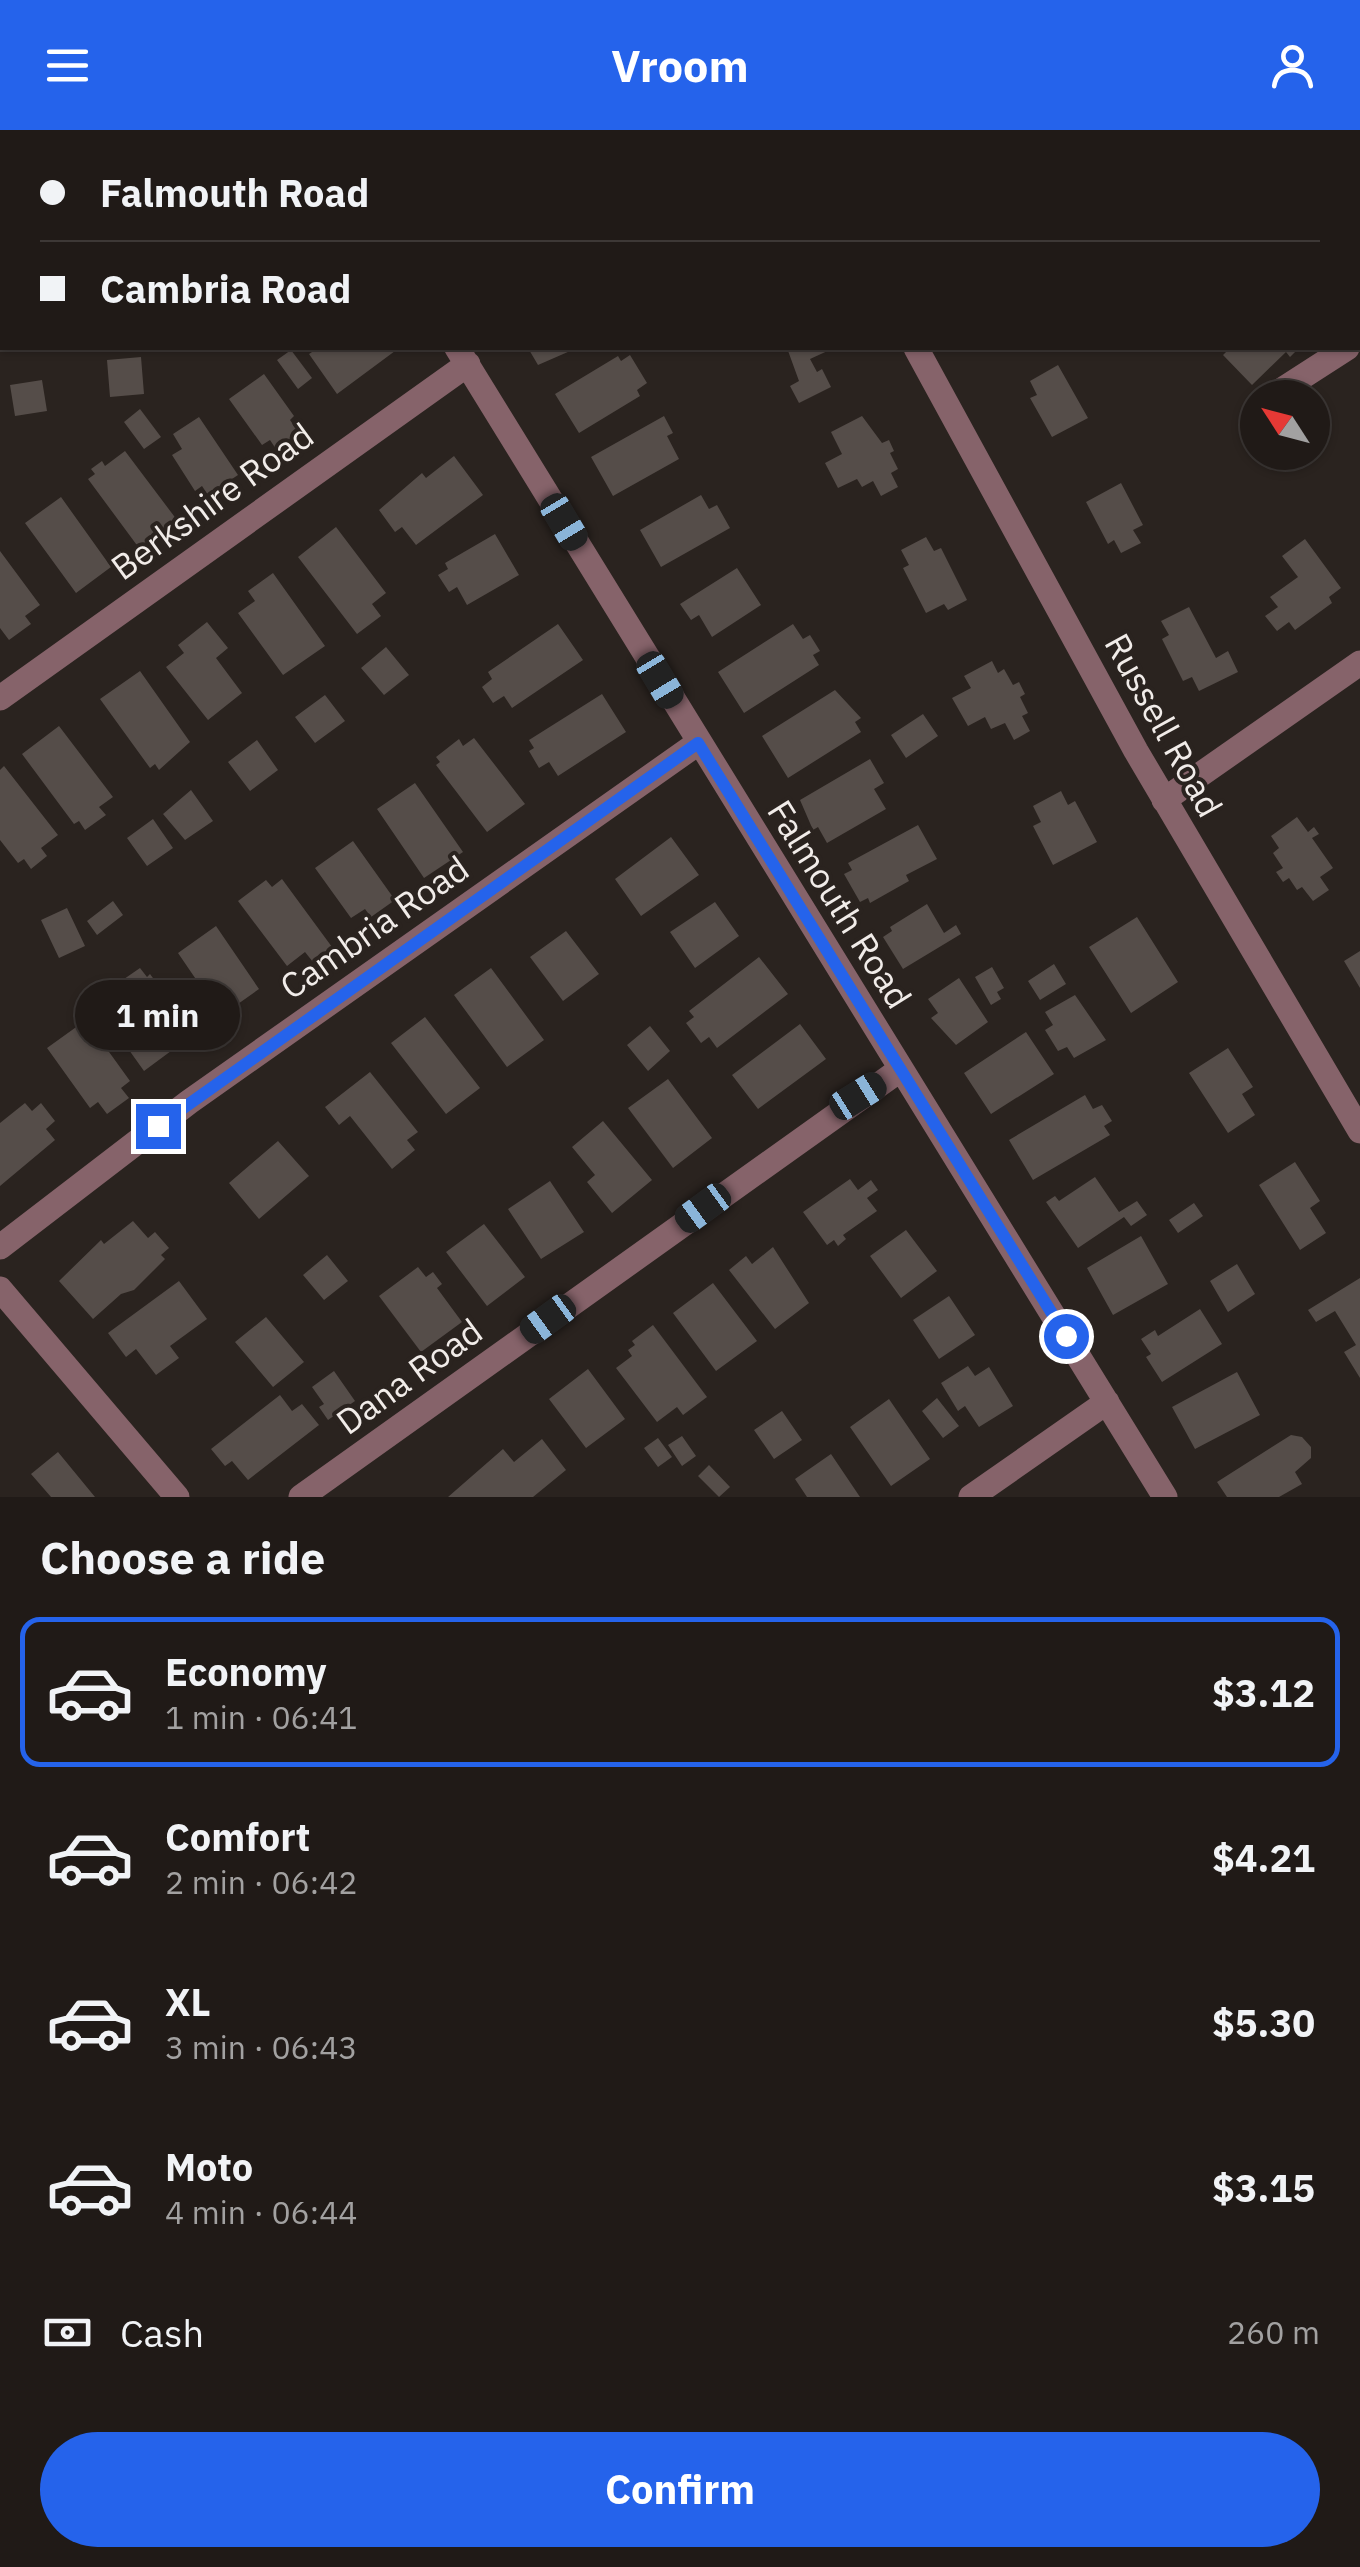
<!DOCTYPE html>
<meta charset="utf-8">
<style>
:root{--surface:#201a17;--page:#282320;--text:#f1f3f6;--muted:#a2a1a1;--line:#3d3836;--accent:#2563eb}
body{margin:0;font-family:"IBM Plex Sans",sans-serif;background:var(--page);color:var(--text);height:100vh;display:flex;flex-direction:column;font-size:38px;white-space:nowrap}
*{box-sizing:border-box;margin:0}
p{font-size:32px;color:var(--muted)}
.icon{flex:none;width:55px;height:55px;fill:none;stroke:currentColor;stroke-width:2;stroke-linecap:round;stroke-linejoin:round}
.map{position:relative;height:1367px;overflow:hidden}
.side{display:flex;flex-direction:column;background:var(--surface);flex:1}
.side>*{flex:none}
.top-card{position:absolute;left:0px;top:0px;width:1360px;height:220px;box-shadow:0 2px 8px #0004,0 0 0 2px var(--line);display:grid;align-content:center;height:220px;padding:0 40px;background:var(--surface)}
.needle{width:65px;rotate:306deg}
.fabs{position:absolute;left:1240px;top:250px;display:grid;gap:20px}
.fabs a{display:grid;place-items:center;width:90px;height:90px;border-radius:50%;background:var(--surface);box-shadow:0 2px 8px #0004,0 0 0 2px var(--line);font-size:50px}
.end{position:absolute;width:45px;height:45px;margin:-22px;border:12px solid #2563eb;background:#fff;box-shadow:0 0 0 5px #fff}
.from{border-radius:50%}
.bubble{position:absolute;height:70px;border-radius:35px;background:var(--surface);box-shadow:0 2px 8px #0004,0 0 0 2px var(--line);font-size:32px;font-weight:800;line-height:70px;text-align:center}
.car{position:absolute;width:30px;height:60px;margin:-30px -15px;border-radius:12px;box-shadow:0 0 8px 2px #0007;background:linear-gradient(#222 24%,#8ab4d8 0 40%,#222 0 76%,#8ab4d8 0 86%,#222 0)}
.top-card b{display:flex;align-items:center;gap:35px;height:95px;font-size:38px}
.top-card b+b{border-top:2px solid var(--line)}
.top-card i{width:25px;height:25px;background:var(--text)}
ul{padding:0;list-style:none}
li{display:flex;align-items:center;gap:30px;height:150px;margin:0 20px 15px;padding:0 20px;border:5px solid transparent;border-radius:20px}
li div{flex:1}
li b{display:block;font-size:38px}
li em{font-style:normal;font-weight:800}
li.on{border-color:var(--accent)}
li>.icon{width:90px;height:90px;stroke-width:1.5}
h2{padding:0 40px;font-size:45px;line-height:120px}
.pay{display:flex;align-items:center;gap:25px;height:110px;padding:0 40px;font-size:38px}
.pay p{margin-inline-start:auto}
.action{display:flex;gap:20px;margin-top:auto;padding:20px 40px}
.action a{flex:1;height:115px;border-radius:60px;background:var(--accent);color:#fff;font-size:40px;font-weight:800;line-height:115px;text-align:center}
header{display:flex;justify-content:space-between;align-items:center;height:130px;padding:0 40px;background:var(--accent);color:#fff;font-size:45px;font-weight:800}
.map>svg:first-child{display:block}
.building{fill:#554d49}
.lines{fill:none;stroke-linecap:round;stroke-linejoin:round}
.minor{stroke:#86636a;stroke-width:25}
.route{stroke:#2563eb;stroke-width:12}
.labels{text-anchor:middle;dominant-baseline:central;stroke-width:8;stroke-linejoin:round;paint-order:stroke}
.street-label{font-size:35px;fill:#f1ece9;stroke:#2a231f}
</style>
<header><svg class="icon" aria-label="menu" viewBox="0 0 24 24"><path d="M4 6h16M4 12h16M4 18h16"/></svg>Vroom<svg class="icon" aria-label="person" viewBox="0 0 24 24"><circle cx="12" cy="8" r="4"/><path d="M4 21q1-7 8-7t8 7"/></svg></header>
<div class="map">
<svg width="1360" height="1367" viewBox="0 0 1360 1367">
<rect width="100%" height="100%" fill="#2a231f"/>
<path class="building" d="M 318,218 L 393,218 L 395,221 L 337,264 L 309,224 Z
M 528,218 L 577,218 L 538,235 Z
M 787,218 L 834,218 L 810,229 L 817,242 L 822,239 L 831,257 L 799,273 L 790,256 L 799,251 Z
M 1230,218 L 1299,218 L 1290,227 L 1286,222 L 1252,255 L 1223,225 Z
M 291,220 L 312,248 L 298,259 L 277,230 Z
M 630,225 L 647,253 L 637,260 L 640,266 L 579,303 L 555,264 L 618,226 L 621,231 Z
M 141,227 L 144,264 L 110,267 L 107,230 Z
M 1058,235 L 1088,288 L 1052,307 L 1030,268 L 1037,265 L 1030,251 Z
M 264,244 L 294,286 L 290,290 L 299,303 L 276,319 L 270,310 L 262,315 L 229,269 Z
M 42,250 L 47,281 L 15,286 L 10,255 Z
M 140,279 L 161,307 L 144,319 L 124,292 Z
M 664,286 L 673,303 L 667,306 L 679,329 L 613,366 L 591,327 Z
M 862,286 L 882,313 L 889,310 L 894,321 L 890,323 L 898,339 L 891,343 L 898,357 L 881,366 L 873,351 L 862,357 L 857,349 L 838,358 L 825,333 L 842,324 L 831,302 Z
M 199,287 L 238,345 L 208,365 L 202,356 L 195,361 L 172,325 L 182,319 L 173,304 Z
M 125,321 L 177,390 L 139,418 L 88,349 L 95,344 L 91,339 L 102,331 L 105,336 Z
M 454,326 L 483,365 L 416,415 L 402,397 L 395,402 L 379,380 L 422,343 L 426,348 Z
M 1121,353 L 1143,395 L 1133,400 L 1141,413 L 1121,423 L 1114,410 L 1108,414 L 1086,372 Z
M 701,365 L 709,379 L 717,375 L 730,398 L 661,437 L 640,400 Z
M 61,367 L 111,437 L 76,463 L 25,393 Z
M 336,397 L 386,463 L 372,474 L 381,486 L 357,504 L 298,427 Z
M 495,404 L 519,445 L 467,475 L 457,457 L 449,462 L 438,445 L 448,439 L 445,433 Z
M 926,407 L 934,421 L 941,418 L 967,470 L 948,480 L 944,474 L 926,483 L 903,438 L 909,435 L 901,420 Z
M 1305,409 L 1341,458 L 1329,467 L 1332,473 L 1295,500 L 1289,492 L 1277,501 L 1265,486 L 1278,477 L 1270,467 L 1298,447 L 1282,426 Z
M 0,421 L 40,475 L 25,486 L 31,494 L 9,510 L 0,498 Z
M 737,438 L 761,475 L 712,507 L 699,485 L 691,490 L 680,474 Z
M 273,443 L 325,516 L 283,545 L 238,483 L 255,471 L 248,461 Z
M 1189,477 L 1216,528 L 1228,521 L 1238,542 L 1199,561 L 1192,547 L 1183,551 L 1162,509 L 1169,505 L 1161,491 Z
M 207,492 L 228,518 L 216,528 L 242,563 L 208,590 L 166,537 L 184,523 L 178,515 Z
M 558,494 L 583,530 L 512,578 L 504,566 L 493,573 L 482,557 L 492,549 L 488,542 Z
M 793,494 L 803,509 L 810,505 L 820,521 L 813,525 L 819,535 L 744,583 L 718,542 Z
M 386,517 L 409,545 L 384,565 L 361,538 Z
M 992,531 L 998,543 L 1004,539 L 1013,555 L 1019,552 L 1025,564 L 1020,567 L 1028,583 L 1022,586 L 1030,601 L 1014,610 L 1005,593 L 991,599 L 985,587 L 968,596 L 952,568 L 971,558 L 964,546 Z
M 140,541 L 190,612 L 159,640 L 155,634 L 150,638 L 100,569 Z
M 835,560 L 861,588 L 855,592 L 861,602 L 788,648 L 762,606 Z
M 602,564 L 626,602 L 558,646 L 549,632 L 539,638 L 529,621 L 534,618 L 529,610 Z
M 325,565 L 345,591 L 315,613 L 295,587 Z
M 923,584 L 938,606 L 906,628 L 891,605 Z
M 59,596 L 113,667 L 99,677 L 106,685 L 85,700 L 79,691 L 74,694 L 22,624 Z
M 474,608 L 525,674 L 487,702 L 436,635 L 440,632 L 436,627 L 459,609 L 463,616 Z
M 257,610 L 278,640 L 250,661 L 228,632 Z
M 870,629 L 884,653 L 874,659 L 886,679 L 827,713 L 818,697 L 813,700 L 800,670 Z
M 4,636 L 58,705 L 41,718 L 47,726 L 31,739 L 24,729 L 18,733 L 0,710 L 0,640 Z
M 415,653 L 463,722 L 424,748 L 377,679 Z
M 191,660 L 213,691 L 185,710 L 163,684 Z
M 1061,661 L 1068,675 L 1075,671 L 1097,712 L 1053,735 L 1033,696 L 1041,692 L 1033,676 Z
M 1297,687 L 1308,702 L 1314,697 L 1319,704 L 1312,708 L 1333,738 L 1320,747 L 1329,760 L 1313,771 L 1302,757 L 1297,760 L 1289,748 L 1283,752 L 1276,742 L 1283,738 L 1273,723 L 1279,718 L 1271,706 Z
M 153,689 L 173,718 L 147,736 L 127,708 Z
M 918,695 L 937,729 L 906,745 L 909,751 L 870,773 L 868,768 L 860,772 L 844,744 L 852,740 L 848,733 Z
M 671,707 L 699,745 L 641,786 L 615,749 Z
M 353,711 L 395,770 L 371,787 L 365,779 L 351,788 L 315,738 Z
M 282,749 L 332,817 L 313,832 L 305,822 L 287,836 L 238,771 L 266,750 L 272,757 Z
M 113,771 L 123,785 L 97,805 L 87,791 Z
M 715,772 L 739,806 L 695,838 L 670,802 Z
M 927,774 L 944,803 L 956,795 L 961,804 L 903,839 L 883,807 L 892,801 L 890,797 Z
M 67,778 L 85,816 L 59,828 L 41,790 Z
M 1137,787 L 1178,852 L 1131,883 L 1089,817 Z
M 216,796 L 259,859 L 211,893 L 196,871 L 206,864 L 178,823 Z
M 566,801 L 599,844 L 563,871 L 530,827 Z
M 1360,821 L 1360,858 L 1344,831 Z
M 759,827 L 788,864 L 717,918 L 709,907 L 701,913 L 686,893 L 694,887 L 689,881 Z
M 1054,834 L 1066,854 L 1040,870 L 1028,851 Z
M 992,837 L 1004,858 L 997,862 L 1001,869 L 991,875 L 975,847 Z
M 140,838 L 147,847 L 150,844 L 194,904 L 144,941 L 129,920 L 139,912 L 112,875 L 119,869 L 111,858 Z
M 491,838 L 544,910 L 507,937 L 454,865 Z
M 959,848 L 988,892 L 956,915 L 931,888 L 938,883 L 928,869 Z
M 1075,865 L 1106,910 L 1074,928 L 1067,917 L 1058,921 L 1045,900 L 1053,895 L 1045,882 Z
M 425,887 L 480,958 L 446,984 L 391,913 Z
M 86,890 L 130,951 L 121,958 L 129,968 L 107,984 L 98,972 L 90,978 L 47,918 Z
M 800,894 L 826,929 L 758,979 L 732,945 Z
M 650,896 L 670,921 L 648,941 L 627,915 Z
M 1026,902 L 1054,944 L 991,984 L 964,943 Z
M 1228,918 L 1253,957 L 1242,964 L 1255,985 L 1228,1003 L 1189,943 Z
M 370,942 L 418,1002 L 407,1010 L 415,1020 L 392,1039 L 350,986 L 339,995 L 325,977 Z
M 668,949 L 712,1008 L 673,1038 L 628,978 Z
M 1085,965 L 1093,979 L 1102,975 L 1112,991 L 1104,996 L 1110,1005 L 1033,1050 L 1009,1010 Z
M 25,973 L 32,981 L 41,973 L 55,991 L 46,999 L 55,1010 L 0,1056 L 0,993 Z
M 603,991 L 652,1050 L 612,1083 L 587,1052 L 595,1045 L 572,1017 Z
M 278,1011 L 309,1046 L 259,1089 L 229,1053 Z
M 1295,1032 L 1320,1071 L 1310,1078 L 1326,1103 L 1300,1120 L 1259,1055 Z
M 1095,1047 L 1119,1082 L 1137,1071 L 1147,1085 L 1131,1096 L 1124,1087 L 1078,1118 L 1046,1072 L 1055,1066 L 1059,1071 Z
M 850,1049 L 858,1060 L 871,1050 L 878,1060 L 867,1068 L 877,1081 L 843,1105 L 846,1109 L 838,1116 L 834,1110 L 827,1115 L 803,1082 Z
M 550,1051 L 584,1102 L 541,1129 L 508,1079 Z
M 1194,1073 L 1203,1086 L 1178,1103 L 1169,1090 Z
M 133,1091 L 148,1108 L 155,1102 L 169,1118 L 161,1125 L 165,1129 L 134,1160 L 121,1164 L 93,1189 L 59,1151 L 101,1110 L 104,1114 Z
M 484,1094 L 525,1147 L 487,1176 L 446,1122 Z
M 906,1100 L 937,1141 L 901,1168 L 870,1126 Z
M 1141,1106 L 1168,1154 L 1113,1185 L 1087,1138 Z
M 773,1117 L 809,1173 L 775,1199 L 729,1140 L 746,1126 L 752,1134 Z
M 327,1125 L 348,1151 L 324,1170 L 303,1145 Z
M 1237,1134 L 1255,1164 L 1228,1182 L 1210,1151 Z
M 418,1137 L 426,1147 L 433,1142 L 442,1154 L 437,1158 L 462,1192 L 421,1222 L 379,1166 Z
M 1360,1148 L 1360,1248 L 1344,1222 L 1356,1215 L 1335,1181 L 1316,1192 L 1308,1180 Z
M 179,1151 L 207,1189 L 170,1216 L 179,1228 L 156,1245 L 136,1219 L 126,1227 L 108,1203 Z
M 713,1153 L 757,1211 L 716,1241 L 673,1183 Z
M 949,1166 L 975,1205 L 939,1229 L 913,1190 Z
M 1200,1179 L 1222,1214 L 1162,1252 L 1146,1227 L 1151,1224 L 1141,1209 L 1155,1200 L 1158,1206 Z
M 266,1187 L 304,1232 L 273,1257 L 235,1212 Z
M 653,1195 L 707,1267 L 683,1285 L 677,1277 L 657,1292 L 616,1238 L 632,1226 L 628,1220 L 635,1215 L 632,1211 Z
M 968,1236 L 975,1246 L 989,1237 L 1013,1276 L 979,1297 L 965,1276 L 958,1281 L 941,1253 Z
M 588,1239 L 625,1289 L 586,1318 L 549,1269 Z
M 334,1241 L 355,1271 L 328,1290 L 319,1277 L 324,1274 L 312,1257 Z
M 1237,1242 L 1260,1285 L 1195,1319 L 1172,1277 Z
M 280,1265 L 292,1281 L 302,1274 L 319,1295 L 248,1350 L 232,1331 L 225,1336 L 211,1319 Z
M 937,1268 L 959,1296 L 943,1308 L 922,1281 Z
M 889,1269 L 930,1329 L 891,1356 L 850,1297 Z
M 782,1281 L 802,1310 L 774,1329 L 754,1300 Z
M 1291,1305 L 1302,1307 L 1311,1317 L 1311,1328 L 1295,1342 L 1302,1354 L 1279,1367 L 1227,1367 L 1217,1352 Z
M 682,1306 L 696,1326 L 682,1336 L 668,1315 Z
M 658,1308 L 672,1327 L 658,1337 L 644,1318 Z
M 542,1309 L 566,1340 L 533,1367 L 448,1367 L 503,1319 L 514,1332 Z
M 58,1322 L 95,1367 L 51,1367 L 31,1344 Z
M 831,1324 L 860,1367 L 807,1367 L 795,1349 Z
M 709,1335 L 730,1357 L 719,1367 L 698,1346 Z"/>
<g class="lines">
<path class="minor" d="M 325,0 L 327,2
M 813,0 L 813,2
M 218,2 L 221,0
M 0,56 L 2,57
M 0,75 L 2,75
M 457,218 L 1165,1367
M 916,218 L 1136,621 L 1360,1001
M 1274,265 L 1347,218
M 0,568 L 468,234
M 1164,670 L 1360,533
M 0,1117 L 189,972 L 698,613
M 0,1159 L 177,1367
M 301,1367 L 901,939
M 971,1367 L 1107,1272"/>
</g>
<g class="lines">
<path class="route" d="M 158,996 L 698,613 L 1066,1206"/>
</g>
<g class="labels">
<g class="street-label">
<text transform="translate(212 371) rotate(-36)">Berkshire Road</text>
<text transform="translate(1164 595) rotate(61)">Russell Road</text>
<text transform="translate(840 774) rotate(58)">Falmouth Road</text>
<text transform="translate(374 797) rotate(-35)">Cambria Road</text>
<text transform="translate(409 1246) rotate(-36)">Dana Road</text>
</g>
</g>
</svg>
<div class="fabs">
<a><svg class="needle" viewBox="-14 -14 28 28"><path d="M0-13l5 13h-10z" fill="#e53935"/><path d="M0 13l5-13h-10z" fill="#a2a1a1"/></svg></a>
</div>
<i class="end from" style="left:1066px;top:1206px"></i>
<i class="end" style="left:158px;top:996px"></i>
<div class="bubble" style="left:75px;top:850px;width:165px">1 min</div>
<i class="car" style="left:564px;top:392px;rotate:149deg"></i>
<i class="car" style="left:660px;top:550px;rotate:149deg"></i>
<i class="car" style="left:858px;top:966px;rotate:58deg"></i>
<i class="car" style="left:703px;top:1078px;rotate:234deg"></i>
<i class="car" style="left:548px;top:1189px;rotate:234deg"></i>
<div class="top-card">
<b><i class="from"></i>Falmouth Road</b>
<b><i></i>Cambria Road</b>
</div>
</div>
<section class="side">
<h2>Choose a ride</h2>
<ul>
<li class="on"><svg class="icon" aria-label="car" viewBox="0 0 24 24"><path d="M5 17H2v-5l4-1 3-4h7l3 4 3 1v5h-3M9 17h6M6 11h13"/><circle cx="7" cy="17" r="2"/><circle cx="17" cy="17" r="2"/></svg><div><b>Economy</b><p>1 min · 06:41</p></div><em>$3.12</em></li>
<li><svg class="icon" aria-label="car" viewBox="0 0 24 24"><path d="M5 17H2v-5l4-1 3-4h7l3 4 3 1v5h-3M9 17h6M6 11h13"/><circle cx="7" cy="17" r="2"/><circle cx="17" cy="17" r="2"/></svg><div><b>Comfort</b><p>2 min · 06:42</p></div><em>$4.21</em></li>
<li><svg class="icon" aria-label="car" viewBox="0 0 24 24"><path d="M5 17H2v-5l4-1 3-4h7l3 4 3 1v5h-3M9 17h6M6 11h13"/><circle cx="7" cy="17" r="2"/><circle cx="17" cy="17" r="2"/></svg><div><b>XL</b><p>3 min · 06:43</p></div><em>$5.30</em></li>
<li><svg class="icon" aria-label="car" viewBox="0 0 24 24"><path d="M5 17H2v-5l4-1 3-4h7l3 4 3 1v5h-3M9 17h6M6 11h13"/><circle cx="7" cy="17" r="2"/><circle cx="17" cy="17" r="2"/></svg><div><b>Moto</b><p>4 min · 06:44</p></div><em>$3.15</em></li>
</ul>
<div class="pay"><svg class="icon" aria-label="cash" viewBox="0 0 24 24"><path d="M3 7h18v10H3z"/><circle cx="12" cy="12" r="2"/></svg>Cash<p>260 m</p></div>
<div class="action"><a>Confirm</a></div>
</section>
